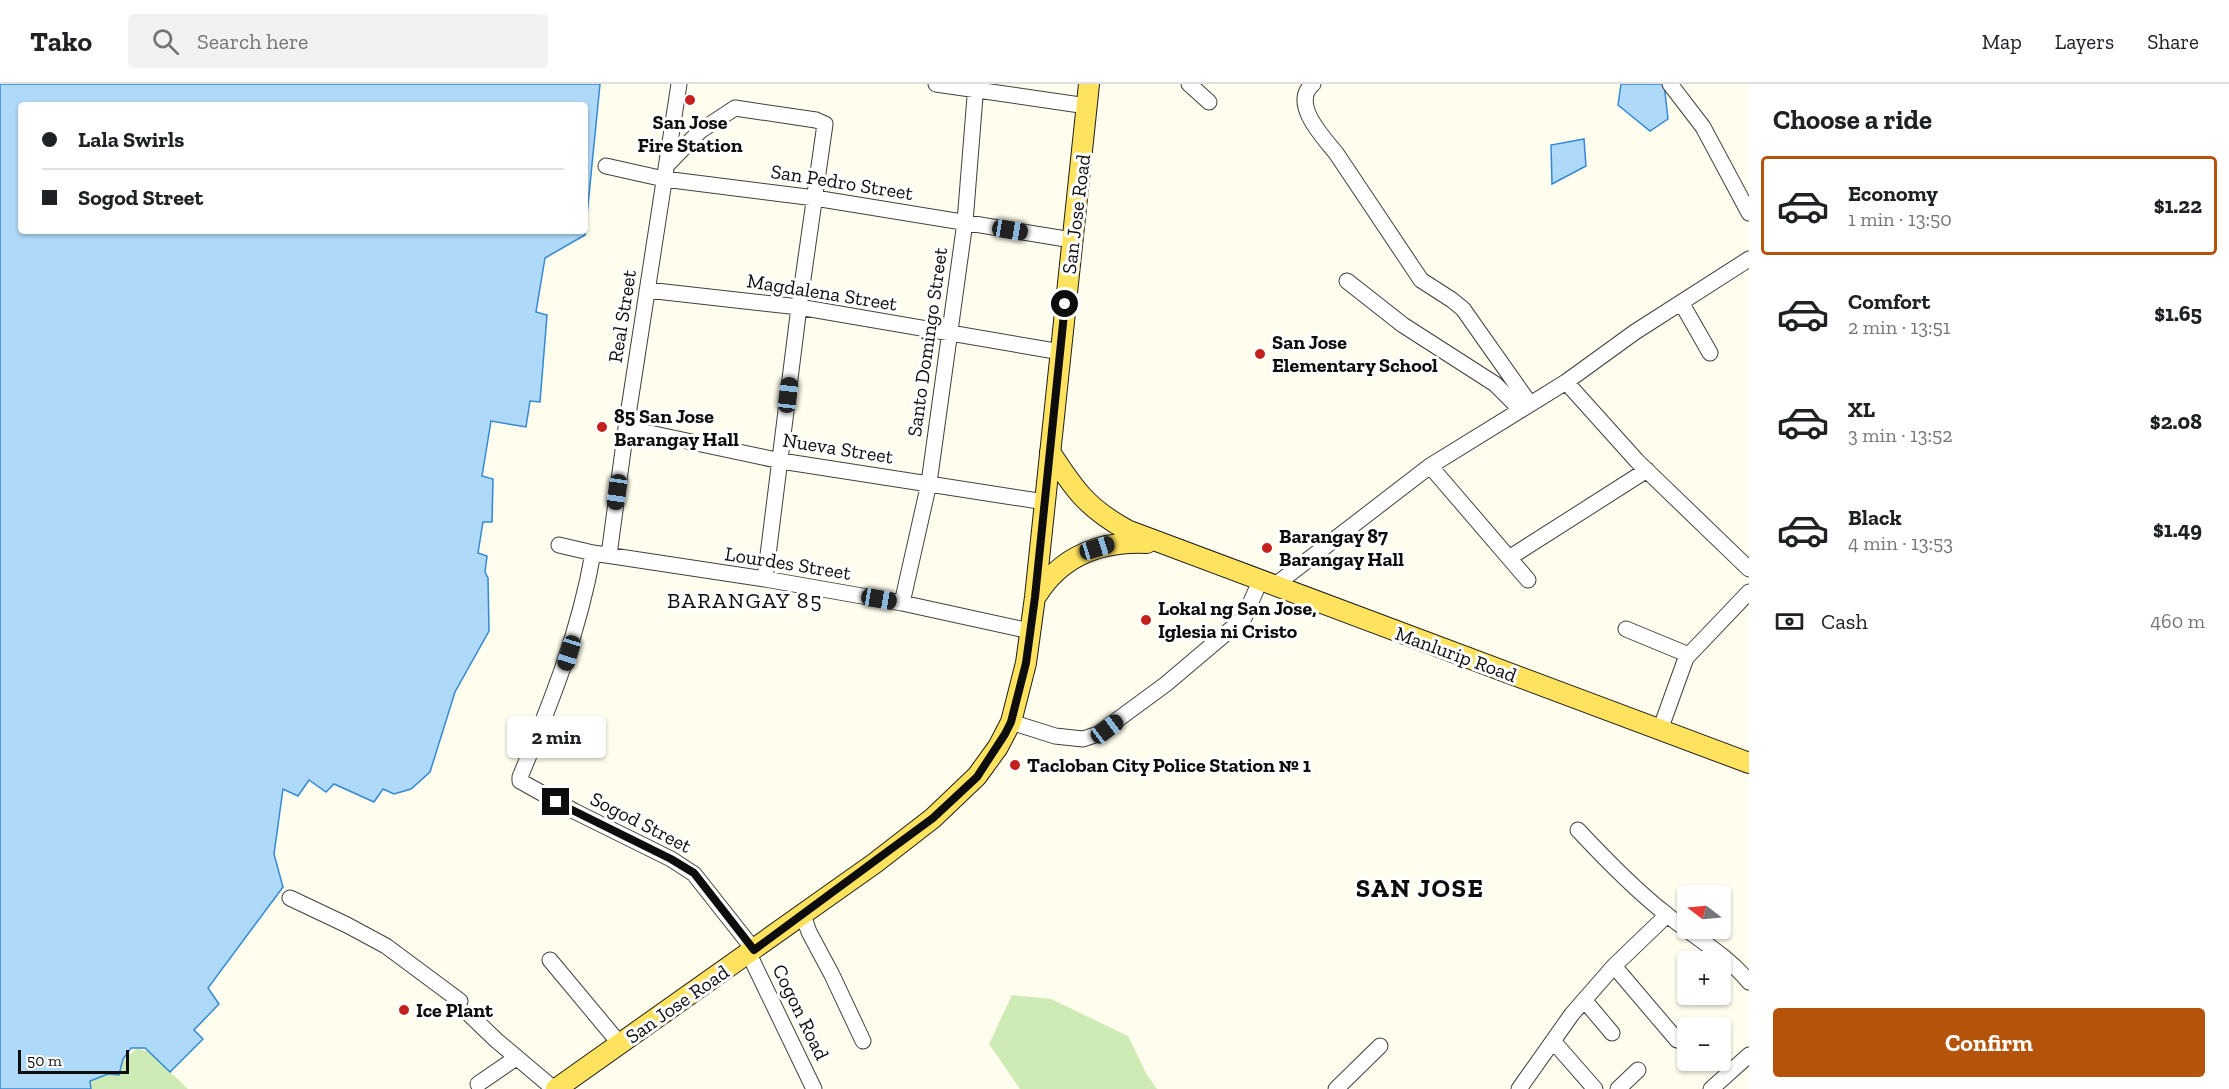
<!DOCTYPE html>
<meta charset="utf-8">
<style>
:root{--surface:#fff;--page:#f2f2f2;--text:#202124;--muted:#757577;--line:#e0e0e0;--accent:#b45309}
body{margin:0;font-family:"Zilla Slab",serif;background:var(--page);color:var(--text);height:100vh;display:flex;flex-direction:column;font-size:22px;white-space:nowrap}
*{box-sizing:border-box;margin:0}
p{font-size:20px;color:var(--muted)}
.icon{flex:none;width:33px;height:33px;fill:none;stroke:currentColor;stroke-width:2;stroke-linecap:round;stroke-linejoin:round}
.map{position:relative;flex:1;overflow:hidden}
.panel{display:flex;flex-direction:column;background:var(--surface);width:480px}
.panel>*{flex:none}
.banner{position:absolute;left:18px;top:18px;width:570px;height:132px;border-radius:6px;box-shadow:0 2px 4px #0004;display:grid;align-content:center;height:132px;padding:0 24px;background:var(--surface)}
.needle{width:39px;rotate:286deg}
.buttons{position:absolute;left:1677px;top:801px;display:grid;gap:12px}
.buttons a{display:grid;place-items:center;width:54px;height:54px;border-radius:6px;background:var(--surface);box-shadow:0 2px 4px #0004;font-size:30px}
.scale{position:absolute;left:18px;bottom:15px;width:111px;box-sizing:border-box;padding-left:6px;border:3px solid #0d0d0d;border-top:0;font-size:16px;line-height:21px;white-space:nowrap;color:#0d0d0d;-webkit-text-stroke:4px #fff;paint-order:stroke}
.end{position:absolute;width:27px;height:27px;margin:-14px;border:8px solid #0d0d0d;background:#fff;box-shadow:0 0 0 3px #fff}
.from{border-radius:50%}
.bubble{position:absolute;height:42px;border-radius:6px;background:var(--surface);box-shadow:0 2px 4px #0004;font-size:20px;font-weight:700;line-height:42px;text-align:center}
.car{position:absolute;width:18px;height:36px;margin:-18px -9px;border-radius:8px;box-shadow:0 0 4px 2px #0007;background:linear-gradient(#222 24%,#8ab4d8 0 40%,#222 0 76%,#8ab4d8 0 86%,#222 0)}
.banner b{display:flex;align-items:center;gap:21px;height:57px;font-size:22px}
.banner b+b{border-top:2px solid var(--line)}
.banner i{width:15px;height:15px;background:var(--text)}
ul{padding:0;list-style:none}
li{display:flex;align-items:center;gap:18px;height:99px;margin:0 12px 9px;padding:0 12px;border:3px solid transparent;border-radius:6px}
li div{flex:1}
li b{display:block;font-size:22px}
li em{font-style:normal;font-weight:700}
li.active{border-color:var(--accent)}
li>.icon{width:54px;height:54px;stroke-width:1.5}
h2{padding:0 24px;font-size:27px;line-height:72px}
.pay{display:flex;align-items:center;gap:15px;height:66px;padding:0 24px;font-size:22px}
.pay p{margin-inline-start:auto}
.action{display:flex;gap:12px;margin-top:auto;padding:12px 24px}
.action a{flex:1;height:69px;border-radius:6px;background:var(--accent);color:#fff;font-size:24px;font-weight:700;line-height:69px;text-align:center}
header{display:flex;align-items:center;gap:36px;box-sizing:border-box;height:84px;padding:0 30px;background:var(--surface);border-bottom:2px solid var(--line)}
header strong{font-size:28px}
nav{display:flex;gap:33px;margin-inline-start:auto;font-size:21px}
.search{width:420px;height:54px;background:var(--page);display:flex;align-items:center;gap:15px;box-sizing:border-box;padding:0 21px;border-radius:6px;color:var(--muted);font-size:22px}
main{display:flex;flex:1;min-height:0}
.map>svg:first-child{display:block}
.green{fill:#ceebb5}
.water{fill:#afd9f9;stroke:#3389d4;stroke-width:1.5;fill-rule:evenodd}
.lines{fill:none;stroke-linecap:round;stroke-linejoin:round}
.minor-casing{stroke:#404040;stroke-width:17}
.major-casing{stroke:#1e1e1e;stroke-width:22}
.minor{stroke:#fff;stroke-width:15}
.major{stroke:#ffe25d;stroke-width:20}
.route{stroke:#0d0d0d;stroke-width:8}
.poi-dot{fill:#c4211e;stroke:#fff;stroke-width:2}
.labels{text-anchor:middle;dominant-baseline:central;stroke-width:6;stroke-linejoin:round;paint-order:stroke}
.poi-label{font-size:20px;font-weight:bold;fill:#0d0d0d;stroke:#fff;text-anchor:start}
.street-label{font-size:20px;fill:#0d0d0d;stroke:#fff}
.quarter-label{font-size:22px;letter-spacing:1.5px;fill:#0d0d0d;stroke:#fff}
.district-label{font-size:26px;font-weight:bold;letter-spacing:1.5px;fill:#0d0d0d;stroke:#fff}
</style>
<header>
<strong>Tako</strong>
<div class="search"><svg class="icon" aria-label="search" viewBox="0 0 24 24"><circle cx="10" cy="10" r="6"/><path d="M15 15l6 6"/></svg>Search here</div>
<nav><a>Map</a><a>Layers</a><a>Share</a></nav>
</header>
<main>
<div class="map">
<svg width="1749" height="1005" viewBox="0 0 1749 1005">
<rect width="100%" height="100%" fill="#fffded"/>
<path class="green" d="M 1012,911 L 1051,915 L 1128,952 L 1147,991 L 1157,1005 L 1020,1005 L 989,960 Z
M 137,964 L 149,968 L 188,1005 L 91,1005 L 89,997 L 108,990 Z"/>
<path class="water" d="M 0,0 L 600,0 L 585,151 L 545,174 L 536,228 L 547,231 L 540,318 L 530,317 L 526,343 L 491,337 L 482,392 L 493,395 L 492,438 L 483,438 L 478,469 L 487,472 L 485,488 L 488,494 L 489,547 L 455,608 L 430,688 L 411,705 L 394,710 L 383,705 L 374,718 L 334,700 L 326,708 L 309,696 L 298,712 L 283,705 L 274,770 L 283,803 L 208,904 L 219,920 L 194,946 L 203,955 L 170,988 L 145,964 L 131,964 L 123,975 L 119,991 L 108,990 L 90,997 L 91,1005 L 0,1005 ZM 21,21 L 585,21 L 585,147 L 21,147 Z
M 1621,0 L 1664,0 L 1668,35 L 1650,47 L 1618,21 Z
M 1584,55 L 1586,82 L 1552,100 L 1551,61 Z"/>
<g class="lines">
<g class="minor-casing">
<path id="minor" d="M 936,0 L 1087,22
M 1189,0 L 1209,18
M 1313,0 C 1290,19 1323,53 1336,69 L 1421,196 L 1452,216 L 1463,225 L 1530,320
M 1670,0 L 1703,43 L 1749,129
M 667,81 L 700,47 L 735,24 L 816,36 L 825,40 L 799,223 L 765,495
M 606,82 L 664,95 L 815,114 L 1072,156
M 1347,197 L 1403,241 L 1495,300 L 1521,326
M 647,206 L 799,223 L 1061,268
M 1682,220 L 1710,269
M 1566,298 L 1637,377 L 1749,485
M 626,344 L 781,377 L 1045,418
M 1430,382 L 1528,496
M 559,461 L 593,469
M 609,471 L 626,344 L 679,0
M 1509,474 L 1647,386
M 1274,502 L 1430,382 L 1566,298 L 1635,248 L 1749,175
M 902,519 L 929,399 L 965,138 L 976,0
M 1626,545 L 1689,571
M 1011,638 L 1055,652 L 1083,655 L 1098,650 L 1166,600 L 1244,534 L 1260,497
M 1660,646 L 1686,574 L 1749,508
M 1578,746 C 1606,776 1634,805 1666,830 C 1694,853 1726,870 1749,898
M 290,814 L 347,841 L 386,862 L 460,917
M 803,831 L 809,848 L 832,891 L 863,957
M 754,866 L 694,790 L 671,775 L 574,727 L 520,697 L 520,693 C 551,619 579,549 593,469 L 765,495 L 902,519 L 1030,547
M 749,870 L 814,1005
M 550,876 L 620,960
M 1614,882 L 1677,956
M 1585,917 L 1612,949
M 470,931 L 496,956 L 554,1005
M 1553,957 L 1595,1005
M 478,1000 L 516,974
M 1336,1005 L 1380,962
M 1519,1005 L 1572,930 L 1614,882 L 1667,831
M 1618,1005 L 1638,986
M 1711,1005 L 1749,971"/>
</g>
<g class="major-casing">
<path id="major" d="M 1050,368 C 1074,405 1087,424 1127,446 L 1749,679
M 1037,511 C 1062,471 1102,457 1147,459
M 556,1005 L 875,779 L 933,734 L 977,692 L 998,663 L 1011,638 L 1026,579 L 1035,513 L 1089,0"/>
</g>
<use href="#minor" class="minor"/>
<use href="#major" class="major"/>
</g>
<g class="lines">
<path class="route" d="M 556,718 L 671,775 L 694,789 L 754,866 L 933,734 L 977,693 L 1005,650 L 1011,638 L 1026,579 L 1035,513 L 1065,220"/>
</g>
<g class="poi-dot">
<circle cx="690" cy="16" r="6"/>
<circle cx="1260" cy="270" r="6"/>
<circle cx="602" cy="343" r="6"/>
<circle cx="1267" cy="464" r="6"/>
<circle cx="1146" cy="536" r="6"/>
<circle cx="1015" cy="681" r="6"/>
<circle cx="404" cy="926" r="6"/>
</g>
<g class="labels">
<g class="poi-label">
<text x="690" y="38" text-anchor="middle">San Jose<tspan x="690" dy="23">Fire Station</tspan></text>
<text x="1272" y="258">San Jose<tspan x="1272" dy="23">Elementary School</tspan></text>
<text x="614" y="332">85 San Jose<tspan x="614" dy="23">Barangay Hall</tspan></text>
<text x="1279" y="452">Barangay 87<tspan x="1279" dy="23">Barangay Hall</tspan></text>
<text x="1158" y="524">Lokal ng San Jose,<tspan x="1158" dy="23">Iglesia ni Cristo</tspan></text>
<text x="1027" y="681">Tacloban City Police Station № 1</text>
<text x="416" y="926">Ice Plant</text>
</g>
<g class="street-label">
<text transform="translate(842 98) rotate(9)">San Pedro Street</text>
<text transform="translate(1076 130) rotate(-83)">San Jose Road</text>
<text transform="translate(822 208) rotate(9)">Magdalena Street</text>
<text transform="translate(622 232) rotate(-81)">Real Street</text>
<text transform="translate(927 258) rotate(-82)">Santo Domingo Street</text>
<text transform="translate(838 364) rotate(9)">Nueva Street</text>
<text transform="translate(788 479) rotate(9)">Lourdes Street</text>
<text transform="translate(1456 570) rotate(20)">Manlurip Road</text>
<text transform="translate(641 738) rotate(27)">Sogod Street</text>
<text transform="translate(677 920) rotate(-35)">San Jose Road</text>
<text transform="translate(801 928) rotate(64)">Cogon Road</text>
</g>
<g class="quarter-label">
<text x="745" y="516">BARANGAY 85</text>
</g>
<g class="district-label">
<text x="1420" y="804">SAN JOSE</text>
</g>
</g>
</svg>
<div class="buttons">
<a><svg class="needle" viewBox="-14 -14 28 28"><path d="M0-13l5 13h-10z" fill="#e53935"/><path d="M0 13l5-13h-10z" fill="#757577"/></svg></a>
<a>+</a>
<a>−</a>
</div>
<div class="scale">50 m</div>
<i class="end from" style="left:1065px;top:220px"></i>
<i class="end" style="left:556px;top:718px"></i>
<div class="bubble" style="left:507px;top:632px;width:99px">2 min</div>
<i class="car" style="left:1010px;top:146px;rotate:99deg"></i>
<i class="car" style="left:788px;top:311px;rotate:7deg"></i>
<i class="car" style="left:617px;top:408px;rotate:188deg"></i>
<i class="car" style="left:1097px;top:464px;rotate:73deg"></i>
<i class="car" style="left:879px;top:515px;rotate:100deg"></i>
<i class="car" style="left:569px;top:569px;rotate:197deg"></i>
<i class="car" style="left:1107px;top:645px;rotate:53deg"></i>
<div class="banner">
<b><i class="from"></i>Lala Swirls</b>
<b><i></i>Sogod Street</b>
</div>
</div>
<section class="panel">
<h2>Choose a ride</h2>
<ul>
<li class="active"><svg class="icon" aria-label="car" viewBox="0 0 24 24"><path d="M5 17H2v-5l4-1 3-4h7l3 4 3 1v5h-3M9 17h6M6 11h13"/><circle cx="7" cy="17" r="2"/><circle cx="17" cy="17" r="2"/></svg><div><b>Economy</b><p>1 min · 13:50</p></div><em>$1.22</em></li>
<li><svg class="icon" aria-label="car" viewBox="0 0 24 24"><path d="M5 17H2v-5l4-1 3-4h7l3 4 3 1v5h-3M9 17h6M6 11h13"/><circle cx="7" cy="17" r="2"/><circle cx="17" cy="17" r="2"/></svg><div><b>Comfort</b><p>2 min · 13:51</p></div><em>$1.65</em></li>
<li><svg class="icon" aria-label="car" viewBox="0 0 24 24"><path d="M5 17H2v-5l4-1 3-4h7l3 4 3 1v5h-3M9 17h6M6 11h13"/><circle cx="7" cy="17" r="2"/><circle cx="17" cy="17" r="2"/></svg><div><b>XL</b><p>3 min · 13:52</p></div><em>$2.08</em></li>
<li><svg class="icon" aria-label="car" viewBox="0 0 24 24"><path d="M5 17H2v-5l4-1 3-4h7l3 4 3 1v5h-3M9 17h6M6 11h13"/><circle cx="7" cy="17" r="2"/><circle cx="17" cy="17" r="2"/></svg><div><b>Black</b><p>4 min · 13:53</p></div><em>$1.49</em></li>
</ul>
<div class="pay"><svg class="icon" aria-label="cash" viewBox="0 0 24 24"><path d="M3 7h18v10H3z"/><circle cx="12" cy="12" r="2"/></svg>Cash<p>460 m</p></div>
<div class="action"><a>Confirm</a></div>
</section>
</main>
